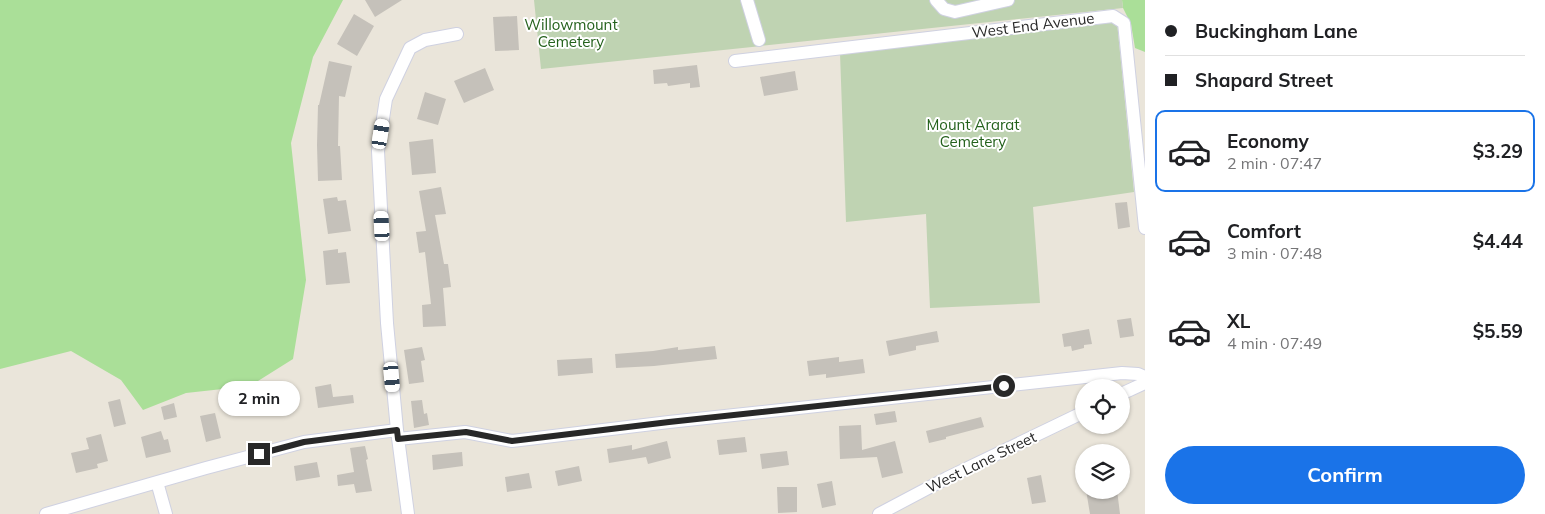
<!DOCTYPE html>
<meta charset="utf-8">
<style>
:root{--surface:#fff;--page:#f6f6f6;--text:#202124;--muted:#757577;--line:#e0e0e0;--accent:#1a73e8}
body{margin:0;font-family:Mulish,sans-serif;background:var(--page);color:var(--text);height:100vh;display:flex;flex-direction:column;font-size:19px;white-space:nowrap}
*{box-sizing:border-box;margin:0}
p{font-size:16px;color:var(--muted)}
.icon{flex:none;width:28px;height:28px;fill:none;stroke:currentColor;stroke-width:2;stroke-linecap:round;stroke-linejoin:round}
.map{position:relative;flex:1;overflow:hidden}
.panel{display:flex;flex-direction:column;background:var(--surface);width:400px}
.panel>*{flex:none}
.hud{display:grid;align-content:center;height:110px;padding:0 20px;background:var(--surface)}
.tools{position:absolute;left:1075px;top:379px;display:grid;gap:10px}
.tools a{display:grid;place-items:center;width:55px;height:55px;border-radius:50%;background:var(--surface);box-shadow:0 1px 4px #0004;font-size:25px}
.end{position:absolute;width:22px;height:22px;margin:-11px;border:6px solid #282828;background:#fff;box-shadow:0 0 0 2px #fff}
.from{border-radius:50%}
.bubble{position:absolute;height:35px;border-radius:18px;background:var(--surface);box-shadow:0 1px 4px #0004;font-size:16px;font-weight:700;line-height:35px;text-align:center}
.car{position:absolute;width:15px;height:30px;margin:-15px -8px;border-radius:6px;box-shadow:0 0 4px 1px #0007;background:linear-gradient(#fff 24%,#345 0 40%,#fff 0 76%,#345 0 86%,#fff 0)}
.hud b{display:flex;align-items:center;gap:18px;height:48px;font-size:19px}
.hud b+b{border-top:1px solid var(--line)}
.hud i{width:12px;height:12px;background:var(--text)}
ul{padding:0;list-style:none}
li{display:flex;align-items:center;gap:15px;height:82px;margin:0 10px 8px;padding:0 10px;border:2px solid transparent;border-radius:10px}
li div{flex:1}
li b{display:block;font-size:19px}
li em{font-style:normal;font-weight:700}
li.on{border-color:var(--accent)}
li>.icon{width:45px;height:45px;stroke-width:1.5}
.button{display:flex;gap:10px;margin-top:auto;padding:10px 20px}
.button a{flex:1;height:58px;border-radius:30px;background:var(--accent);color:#fff;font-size:20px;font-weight:700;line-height:58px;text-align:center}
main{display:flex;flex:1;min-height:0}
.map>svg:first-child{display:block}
.green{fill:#aadf98}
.cemetery{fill:#bfd3b2}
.building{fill:#c5c1ba}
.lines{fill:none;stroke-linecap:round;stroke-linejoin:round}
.minor-casing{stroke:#cfd1e1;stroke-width:14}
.minor{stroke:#fff;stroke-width:12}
.route{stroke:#282828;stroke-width:6}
.labels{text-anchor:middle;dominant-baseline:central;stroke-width:4;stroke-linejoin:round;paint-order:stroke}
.park-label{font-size:15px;fill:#24611c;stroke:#fff}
.street-label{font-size:15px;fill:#282828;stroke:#fff}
</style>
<main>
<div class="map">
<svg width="1145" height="514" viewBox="0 0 1145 514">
<rect width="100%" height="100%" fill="#eae5da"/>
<path class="green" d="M 0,0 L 343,0 L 313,57 L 291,143 L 306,280 L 293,359 L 250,386 L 186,393 L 143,410 L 121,380 L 71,351 L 0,369 Z
M 1122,0 L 1145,0 L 1145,52 L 1135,48 L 1131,24 L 1123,8 Z"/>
<path class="cemetery" d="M 534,0 L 1122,0 L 1123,8 L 541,69 Z
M 1117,22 L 1134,192 L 1033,207 L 1040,303 L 930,308 L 926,214 L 846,222 L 840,53 Z"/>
<path class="building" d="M 365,0 L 402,0 L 375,17 Z
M 354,14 L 374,26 L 357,56 L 337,44 Z
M 517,16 L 519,50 L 495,51 L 493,17 Z
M 329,61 L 352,66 L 345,97 L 339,96 L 338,146 L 340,146 L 342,180 L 318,181 L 317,145 L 318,105 L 319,105 Z
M 697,65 L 700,87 L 690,88 L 690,83 L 668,86 L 667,83 L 654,84 L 653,70 Z
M 485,68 L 494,90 L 464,103 L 454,81 Z
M 795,71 L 798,90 L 764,96 L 760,77 Z
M 425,92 L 446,99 L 438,125 L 417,119 Z
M 433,139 L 436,173 L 412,175 L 409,142 Z
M 441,187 L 446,214 L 435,215 L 444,264 L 448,264 L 451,287 L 443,288 L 446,326 L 423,327 L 422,305 L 431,304 L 425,252 L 419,253 L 416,232 L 426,231 L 419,191 Z
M 337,197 L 338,201 L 346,200 L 351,231 L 328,234 L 323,199 Z
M 1127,202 L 1130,227 L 1118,229 L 1115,203 Z
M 338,249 L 338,253 L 346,252 L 350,283 L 326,285 L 323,251 Z
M 1131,318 L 1134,336 L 1120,338 L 1117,320 Z
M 1089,329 L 1092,344 L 1084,345 L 1084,348 L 1072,351 L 1071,346 L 1064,347 L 1062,334 Z
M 937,331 L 939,342 L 916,346 L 916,350 L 889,356 L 886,341 Z
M 715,346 L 717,359 L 654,366 L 616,368 L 615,354 L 653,351 L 678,347 L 678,350 Z
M 422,347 L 425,360 L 421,361 L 424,382 L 409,384 L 404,350 Z
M 839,357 L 839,362 L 863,359 L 865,373 L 826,378 L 826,374 L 809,376 L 807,361 Z
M 592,358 L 593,373 L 558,376 L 557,360 Z
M 331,384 L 333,397 L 353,395 L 354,403 L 318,408 L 315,387 Z
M 120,399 L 126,424 L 114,427 L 108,402 Z
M 422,400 L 424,414 L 427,413 L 429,425 L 414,428 L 411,401 Z
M 174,403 L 177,417 L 164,420 L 161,407 Z
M 895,411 L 897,422 L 876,425 L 874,414 Z
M 215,413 L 221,438 L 206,442 L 200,416 Z
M 981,417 L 984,427 L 946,437 L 946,439 L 929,443 L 926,431 Z
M 861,425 L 862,450 L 895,441 L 903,473 L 882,478 L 877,457 L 840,459 L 839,426 Z
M 161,431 L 164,440 L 168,439 L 171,452 L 146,458 L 141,437 Z
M 101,434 L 108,461 L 97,464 L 98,468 L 76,473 L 71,453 L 89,449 L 86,438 Z
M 745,437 L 747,452 L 719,455 L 717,440 Z
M 667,441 L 671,458 L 648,464 L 646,457 L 609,463 L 607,449 L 632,445 L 632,450 Z
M 365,446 L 368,459 L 366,460 L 372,491 L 356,493 L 354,484 L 338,486 L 337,475 L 354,472 L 350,448 Z
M 787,451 L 789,465 L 762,469 L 760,454 Z
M 462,452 L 463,466 L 433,470 L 432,455 Z
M 317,462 L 320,477 L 296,481 L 294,466 Z
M 579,466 L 582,481 L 558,486 L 555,471 Z
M 529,473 L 532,488 L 507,492 L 505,477 Z
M 1041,475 L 1046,502 L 1032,504 L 1027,478 Z
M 832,481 L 836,505 L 822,508 L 817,484 Z
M 777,487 L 797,487 L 797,512 L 778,513 Z
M 1086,490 L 1117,490 L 1120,514 L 1090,514 Z"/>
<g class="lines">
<g class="minor-casing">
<path id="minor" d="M 747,0 L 759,40
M 936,0 L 944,9 L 955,12 L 1008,0
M 735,61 L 1113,16 L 1124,23 L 1145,228
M 1121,394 L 1145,383
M 398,439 L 465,432 L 512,441 L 669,422 L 1122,373 L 1138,374 L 1145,377
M 157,482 L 166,514
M 46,514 L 206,468 L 304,442 L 397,430
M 408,514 L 397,430 L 387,323 L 378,151 L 386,99 L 410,48 L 425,40 L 457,34
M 879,514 L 947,478 L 1084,412"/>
</g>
<use href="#minor" class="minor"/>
</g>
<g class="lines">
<path class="route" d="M 259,454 L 304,442 L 397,430 L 398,439 L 466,432 L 512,441 L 669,422 L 1004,386"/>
</g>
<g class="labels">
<g class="park-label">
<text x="571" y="24">Willowmount<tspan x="571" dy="17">Cemetery</tspan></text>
<text x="973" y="124">Mount Ararat<tspan x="973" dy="17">Cemetery</tspan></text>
</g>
<g class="street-label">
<text transform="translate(1033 25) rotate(-7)">West End Avenue</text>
<text transform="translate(981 462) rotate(-26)">West Lane Street</text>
</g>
</g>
</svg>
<div class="tools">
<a><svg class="icon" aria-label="locate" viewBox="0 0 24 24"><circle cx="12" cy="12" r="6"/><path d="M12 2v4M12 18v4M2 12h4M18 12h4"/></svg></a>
<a><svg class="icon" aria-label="layers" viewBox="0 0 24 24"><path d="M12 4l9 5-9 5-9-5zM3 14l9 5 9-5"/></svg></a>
</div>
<i class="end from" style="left:1004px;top:386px"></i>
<i class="end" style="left:259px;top:454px"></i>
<div class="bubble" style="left:218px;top:381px;width:82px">2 min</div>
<i class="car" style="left:381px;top:134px;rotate:9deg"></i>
<i class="car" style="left:382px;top:226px;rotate:357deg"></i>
<i class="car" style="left:392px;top:377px;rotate:175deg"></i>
</div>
<section class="panel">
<div class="hud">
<b><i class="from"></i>Buckingham Lane</b>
<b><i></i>Shapard Street</b>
</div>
<ul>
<li class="on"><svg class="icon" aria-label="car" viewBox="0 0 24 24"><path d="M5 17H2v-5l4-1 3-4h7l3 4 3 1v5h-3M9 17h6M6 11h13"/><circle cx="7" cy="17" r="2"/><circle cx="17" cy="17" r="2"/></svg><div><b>Economy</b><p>2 min · 07:47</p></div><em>$3.29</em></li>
<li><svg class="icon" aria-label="car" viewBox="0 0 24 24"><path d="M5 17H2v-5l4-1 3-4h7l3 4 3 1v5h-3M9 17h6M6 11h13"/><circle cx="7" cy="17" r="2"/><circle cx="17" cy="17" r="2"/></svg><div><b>Comfort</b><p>3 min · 07:48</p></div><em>$4.44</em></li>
<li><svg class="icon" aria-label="car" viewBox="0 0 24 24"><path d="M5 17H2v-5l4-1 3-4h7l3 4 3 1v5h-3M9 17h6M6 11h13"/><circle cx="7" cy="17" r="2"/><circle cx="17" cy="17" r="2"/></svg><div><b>XL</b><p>4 min · 07:49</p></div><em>$5.59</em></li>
</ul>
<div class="button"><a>Confirm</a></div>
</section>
</main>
